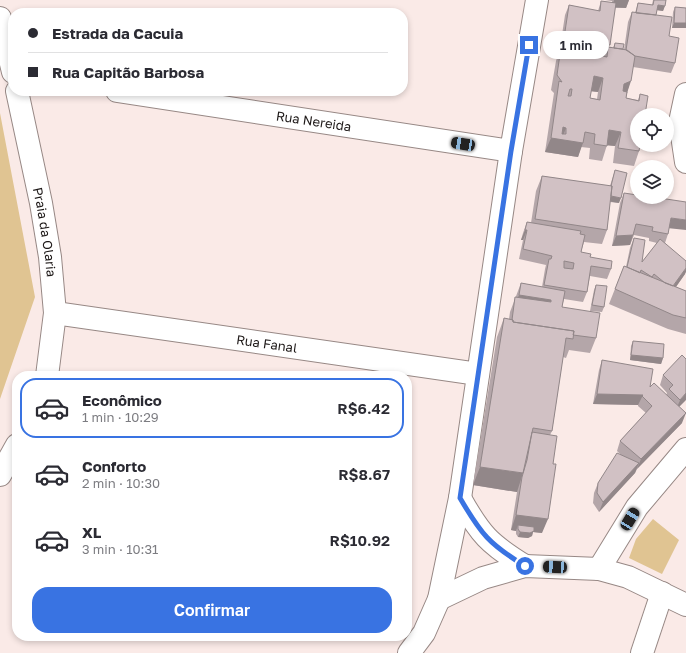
<!DOCTYPE html>
<html lang="pt">
<meta charset="utf-8">
<style>
:root{--surface:#fff;--page:#f2f2f3;--text:#2b2b33;--muted:#7c7c81;--line:#e1e1e2;--accent:#3973e2}
body{margin:0;font-family:"Golos Text",sans-serif;background:var(--page);color:var(--text);height:100vh;display:flex;flex-direction:column;font-size:15px;white-space:nowrap}
*{box-sizing:border-box;margin:0}
p{font-size:13px;color:var(--muted)}
.icon{flex:none;width:22px;height:22px;fill:none;stroke:currentColor;stroke-width:2;stroke-linecap:round;stroke-linejoin:round}
.map{position:relative;flex:1;overflow:hidden}
.sheet{position:absolute;left:12px;top:371px;width:400px;height:270px;display:flex;flex-direction:column;background:var(--surface);border-radius:16px;box-shadow:0 2px 6px #0003}
.sheet>*{flex:none}
.banner{position:absolute;left:8px;top:8px;width:400px;height:88px;border-radius:16px;box-shadow:0 2px 6px #0003;display:grid;align-content:center;height:88px;padding:0 20px;background:var(--surface)}
.buttons{position:absolute;left:630px;top:108px;display:grid;gap:8px}
.buttons a{display:grid;place-items:center;width:44px;height:44px;border-radius:50%;background:var(--surface);box-shadow:0 2px 6px #0003;font-size:20px}
.end{position:absolute;width:18px;height:18px;margin:-9px;border:5px solid #3973e2;background:#fff;box-shadow:0 0 0 2px #fff}
.from{border-radius:50%}
.bubble{position:absolute;height:28px;border-radius:14px;background:var(--surface);box-shadow:0 2px 6px #0003;font-size:13px;font-weight:600;line-height:28px;text-align:center}
.car{position:absolute;width:12px;height:24px;margin:-12px -6px;border-radius:5px;box-shadow:0 0 3px 1px #0007;background:linear-gradient(#222 24%,#8ab4d8 0 40%,#222 0 76%,#8ab4d8 0 86%,#222 0)}
.banner b{display:flex;align-items:center;gap:14px;height:38px;font-size:15px}
.banner b+b{border-top:1px solid var(--line)}
.banner i{width:10px;height:10px;background:var(--text)}
ul{padding:7px 0 0;list-style:none}
li{display:flex;align-items:center;gap:12px;height:60px;margin:0 8px 6px;padding:0 12px;border:2px solid transparent;border-radius:16px}
li div{flex:1}
li b{display:block;font-size:15px}
li em{font-style:normal;font-weight:600}
li.active{border-color:var(--accent)}
li>.icon{width:36px;height:36px;stroke-width:1.5}
.primary-button{display:flex;gap:8px;margin-top:auto;padding:8px 20px}
.primary-button a{flex:1;height:46px;border-radius:16px;background:var(--accent);color:#fff;font-size:16px;font-weight:600;line-height:46px;text-align:center}
.map>svg:first-child{display:block}
.green{fill:#e0c492}
.lines{fill:none;stroke-linecap:round;stroke-linejoin:round}
.street-casing{stroke:#978885;stroke-width:24}
.secondary-casing{stroke:#978885;stroke-width:24}
.street{stroke:#fff;stroke-width:22}
.secondary{stroke:#fff;stroke-width:22}
.wall{fill:#b4a6a9;fill-rule:evenodd}
.shaded-wall{fill:#928789}
.building{fill:#d1c1c4;stroke:#928789;fill-rule:evenodd}
.route{stroke:#3973e2;stroke-width:5}
.labels{text-anchor:middle;dominant-baseline:central;stroke-width:3;stroke-linejoin:round;paint-order:stroke}
.street-label{font-size:13px;fill:#1e1918;stroke:#faeae7}
</style>
<div class="map">
<svg width="686" height="653" viewBox="0 0 686 653">
<rect width="100%" height="100%" fill="#faeae7"/>
<path class="green" d="M 0,113 L 35,297 L 0,399 Z
M 653,519 L 679,540 L 662,574 L 629,558 L 636,539 Z"/>
<g class="lines">
<g class="street-casing">
<g id="street">
<path id="s1" d="M 117,91 L 511,151"/>
<path d="M 686,94 L 680,122 L 686,162"/>
<path id="s2" d="M 55,313 L 478,374"/>
<path d="M 599,569 L 637,507 L 686,449"/>
<path d="M 642,653 L 662,593"/>
</g>
</g>
<g class="secondary-casing">
<g id="secondary">
<path d="M 0,18 L 13,72"/>
<path id="s3" d="M 17,91 L 41,203 L 50,257 L 55,313 L 47,376"/>
<path d="M 0,475 L 17,445"/>
<path d="M 460,498 C 480,534 489,544 525,566"/>
<path d="M 439,599 L 483,578 L 525,566 L 599,569 L 628,577 L 686,605"/>
<path d="M 409,653 L 424,633 L 439,599 L 460,498 L 511,151 L 537,0"/>
</g>
</g>
<use href="#street" class="street"/>
<use href="#secondary" class="secondary"/>
</g>
<path class="wall" d="M 605,0 L 629,0 L 626,8 L 615,8 L 609,47 L 613,48 L 615,43 L 623,49 L 624,50 L 628,22 L 632,12 L 635,13 L 638,3 L 652,5 L 653,0 L 666,0 L 663,11 L 657,10 L 656,15 L 669,36 L 675,63 L 671,73 L 633,67 L 626,98 L 638,100 L 640,94 L 639,151 L 634,166 L 613,163 L 615,146 L 607,145 L 602,161 L 589,159 L 590,148 L 581,147 L 578,157 L 545,152 L 554,93 L 551,90 L 556,61 L 560,48 L 565,15 L 569,5 L 598,11 L 601,1 L 612,3 L 612,1 ZM 591,91 L 598,92 L 597,99 L 590,98 Z
M 675,7 L 686,8 L 686,28 L 672,28 L 673,12 Z
M 615,170 L 619,203 L 610,202 L 607,230 L 602,244 L 584,242 L 581,252 L 611,269 L 607,279 L 590,276 L 587,292 L 583,302 L 564,299 L 562,307 L 596,338 L 590,353 L 569,350 L 566,358 L 563,357 L 552,431 L 550,435 L 542,533 L 533,532 L 532,536 L 528,538 L 518,537 L 516,534 L 516,531 L 511,530 L 517,492 L 473,485 L 497,337 L 504,318 L 509,319 L 510,312 L 521,283 L 542,287 L 545,269 L 546,265 L 519,259 L 523,240 L 521,240 L 523,233 L 527,222 L 531,223 L 536,191 L 542,176 L 610,186 Z
M 624,193 L 669,228 L 668,234 L 665,243 L 685,274 L 676,287 L 686,291 L 686,334 L 668,329 L 609,304 L 624,266 L 626,267 L 630,248 L 634,238 L 642,262 L 657,243 L 649,241 L 649,238 L 634,235 L 630,245 L 612,246 L 620,203 Z
M 596,285 L 604,307 L 602,312 L 590,311 L 594,290 Z
M 633,341 L 663,358 L 661,364 L 630,360 L 631,346 Z
M 686,359 L 679,407 L 682,423 L 637,469 L 635,473 L 599,512 L 593,503 L 594,493 L 598,483 L 621,455 L 617,451 L 620,441 L 646,413 L 638,406 L 638,405 L 593,404 L 599,370 L 602,360 L 650,387 L 666,395 L 667,393 L 660,385 L 663,375 Z"/>
<path class="shaded-wall" d="M 614,0 L 629,0 L 626,8 L 612,7 Z
M 658,5 L 665,6 L 663,11 L 656,10 Z
M 674,23 L 686,23 L 686,28 L 672,28 Z
M 564,38 L 571,39 L 567,49 L 560,48 Z
M 594,76 L 603,78 L 598,92 L 589,91 Z
M 631,81 L 626,96 L 619,98 L 624,84 Z
M 563,127 L 566,128 L 562,139 L 583,143 L 578,157 L 545,152 L 551,138 Z
M 609,130 L 621,132 L 615,146 L 604,145 Z
M 609,196 L 621,198 L 619,203 L 607,201 Z
M 671,218 L 686,220 L 686,230 L 667,228 Z
M 525,230 L 527,230 L 523,240 L 521,240 Z
M 633,235 L 630,245 L 612,246 L 616,236 Z
M 686,268 L 686,272 L 685,274 L 668,298 L 672,288 Z
M 519,295 L 551,300 L 546,314 L 513,310 Z
M 631,355 L 663,358 L 661,364 L 630,360 Z
M 686,393 L 686,400 L 676,410 L 680,400 Z
M 597,394 L 643,395 L 638,405 L 593,404 Z
M 686,413 L 682,423 L 637,469 L 641,459 Z
M 639,463 L 635,473 L 599,512 L 603,502 Z
M 480,467 L 523,473 L 517,492 L 473,485 Z
M 516,515 L 548,519 L 542,533 L 533,532 L 532,536 L 528,538 L 518,537 L 520,532 L 518,525 L 516,531 L 511,530 Z"/>
<path class="building" d="M 654,0 L 666,0 L 665,6 L 658,5 L 656,15 L 636,13 L 638,3 L 653,5 Z
M 601,1 L 616,3 L 610,45 L 607,45 L 606,51 L 599,50 L 599,45 L 592,44 L 594,36 L 586,35 L 584,43 L 570,41 L 571,39 L 564,38 L 569,5 L 600,11 Z
M 675,7 L 686,8 L 686,23 L 674,23 Z
M 632,12 L 672,17 L 669,36 L 679,38 L 675,63 L 635,56 L 626,50 Z
M 570,41 L 599,45 L 598,55 L 607,57 L 608,47 L 627,50 L 635,56 L 631,81 L 624,84 L 623,91 L 627,92 L 626,98 L 639,101 L 640,94 L 648,96 L 645,115 L 637,115 L 637,145 L 640,145 L 639,151 L 618,148 L 621,132 L 609,130 L 607,146 L 594,144 L 595,134 L 585,132 L 583,143 L 551,138 L 559,81 L 562,82 L 557,75 L 561,47 ZM 594,76 L 603,78 L 600,100 L 590,98 ZM 570,89 L 572,89 L 571,96 L 568,96 ZM 563,127 L 566,128 L 566,134 L 562,134 Z
M 615,43 L 624,44 L 623,49 L 614,48 Z
M 615,170 L 627,173 L 621,198 L 611,196 L 612,186 L 611,186 Z
M 542,176 L 612,186 L 607,230 L 535,219 Z
M 624,193 L 637,195 L 637,197 L 653,197 L 686,202 L 686,220 L 671,218 L 668,234 L 652,231 L 653,227 L 636,224 L 633,235 L 616,236 Z
M 527,222 L 581,231 L 580,234 L 585,235 L 581,252 L 591,254 L 590,257 L 612,261 L 611,269 L 591,266 L 587,292 L 544,285 L 549,259 L 551,259 L 552,256 L 523,249 L 527,230 L 525,230 ZM 564,261 L 574,263 L 573,269 L 564,268 Z
M 634,238 L 645,240 L 642,262 L 660,239 L 686,261 L 686,268 L 673,286 L 665,283 L 654,274 L 652,277 L 641,270 L 640,273 L 627,267 Z
M 624,266 L 686,291 L 686,318 L 673,315 L 615,289 Z
M 521,283 L 565,291 L 562,307 L 600,313 L 596,338 L 573,335 L 574,331 L 513,322 L 513,320 L 512,320 L 515,297 L 551,302 L 551,300 L 519,295 Z
M 596,285 L 607,286 L 604,307 L 592,305 Z
M 504,318 L 513,320 L 513,322 L 574,331 L 573,339 L 566,338 L 552,431 L 533,428 L 523,473 L 480,467 Z
M 633,341 L 664,344 L 663,358 L 631,355 Z
M 682,355 L 686,359 L 686,393 L 680,400 L 669,389 L 673,385 L 663,375 Z
M 602,360 L 653,369 L 650,387 L 654,383 L 686,413 L 641,459 L 620,441 L 652,406 L 642,396 L 643,395 L 597,394 Z
M 532,432 L 557,436 L 553,464 L 556,464 L 548,519 L 516,515 L 522,477 L 527,460 Z
M 617,453 L 639,463 L 603,502 L 597,493 L 598,483 Z
M 518,525 L 534,527 L 534,531 L 530,533 L 520,532 L 518,529 Z"/>
<g class="lines">
<path class="route" d="M 525,566 C 489,544 481,534 460,498 L 511,151 L 529,45"/>
</g>
<g class="labels">
<g class="street-label">
<text stroke="none"><textPath href="#s1" startOffset="199">Rua Nereida</textPath></text>
<text stroke="none"><textPath href="#s3" startOffset="144">Praia da Olaria</textPath></text>
<text stroke="none"><textPath href="#s2" startOffset="214">Rua Fanal</textPath></text>
</g>
</g>
</svg>
<div class="buttons">
<a><svg class="icon" aria-label="locate" viewBox="0 0 24 24"><circle cx="12" cy="12" r="6"/><path d="M12 2v4M12 18v4M2 12h4M18 12h4"/></svg></a>
<a><svg class="icon" aria-label="layers" viewBox="0 0 24 24"><path d="M12 4l9 5-9 5-9-5zM3 14l9 5 9-5"/></svg></a>
</div>
<i class="end from" style="left:525px;top:566px"></i>
<i class="end" style="left:529px;top:45px"></i>
<div class="bubble" style="left:543px;top:31px;width:66px">1 min</div>
<i class="car" style="left:463px;top:144px;rotate:279deg"></i>
<i class="car" style="left:630px;top:519px;rotate:31deg"></i>
<i class="car" style="left:555px;top:567px;rotate:273deg"></i>
<div class="banner">
<b><i class="from"></i>Estrada da Cacuia</b>
<b><i></i>Rua Capitão Barbosa</b>
</div>
<section class="sheet">
<ul>
<li class="active"><svg class="icon" aria-label="car" viewBox="0 0 24 24"><path d="M5 17H2v-5l4-1 3-4h7l3 4 3 1v5h-3M9 17h6M6 11h13"/><circle cx="7" cy="17" r="2"/><circle cx="17" cy="17" r="2"/></svg><div><b>Econômico</b><p>1 min · 10:29</p></div><em>R$6.42</em></li>
<li><svg class="icon" aria-label="car" viewBox="0 0 24 24"><path d="M5 17H2v-5l4-1 3-4h7l3 4 3 1v5h-3M9 17h6M6 11h13"/><circle cx="7" cy="17" r="2"/><circle cx="17" cy="17" r="2"/></svg><div><b>Conforto</b><p>2 min · 10:30</p></div><em>R$8.67</em></li>
<li><svg class="icon" aria-label="car" viewBox="0 0 24 24"><path d="M5 17H2v-5l4-1 3-4h7l3 4 3 1v5h-3M9 17h6M6 11h13"/><circle cx="7" cy="17" r="2"/><circle cx="17" cy="17" r="2"/></svg><div><b>XL</b><p>3 min · 10:31</p></div><em>R$10.92</em></li>
</ul>
<div class="primary-button"><a>Confirmar</a></div>
</section>
</div>
